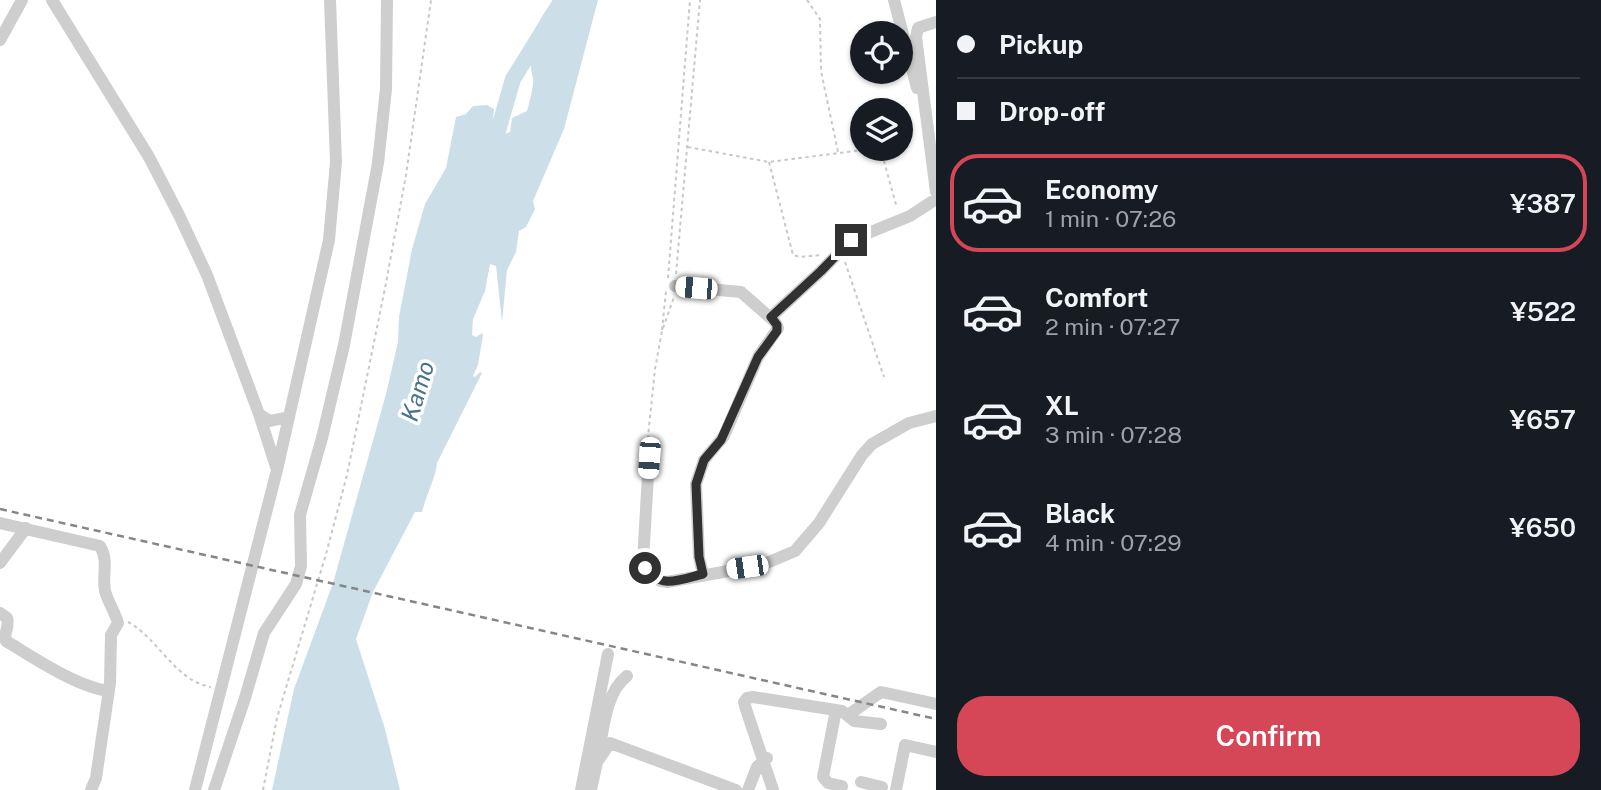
<!DOCTYPE html>
<meta charset="utf-8">
<style>
:root{--surface:#171b24;--page:#20242c;--text:#f1f3f6;--muted:#9ea1a6;--line:#363941;--accent:#d54657}
body{margin:0;font-family:"Public Sans",sans-serif;background:var(--page);color:var(--text);height:100vh;display:flex;flex-direction:column;font-size:26px;white-space:nowrap}
*{box-sizing:border-box;margin:0}
p{font-size:23px;color:var(--muted)}
.icon{flex:none;width:38px;height:38px;fill:none;stroke:currentColor;stroke-width:2;stroke-linecap:round;stroke-linejoin:round}
.map{position:relative;flex:1;overflow:hidden}
.details{display:flex;flex-direction:column;background:var(--surface);width:665px}
.details>*{flex:none}
.banner{display:grid;align-content:center;height:154px;padding:0 21px;background:var(--surface)}
.controls{position:absolute;left:850px;top:21px;display:grid;gap:14px}
.controls a{display:grid;place-items:center;width:63px;height:63px;border-radius:50%;background:var(--surface);box-shadow:0 2px 5px #0004;font-size:35px}
.end{position:absolute;width:32px;height:32px;margin:-16px;border:9px solid #313131;background:#fff;box-shadow:0 0 0 4px #fff}
.from{border-radius:50%}
.car{position:absolute;width:21px;height:42px;margin:-21px -10px;border-radius:9px;box-shadow:0 0 5px 2px #0007;background:linear-gradient(#fff 24%,#345 0 40%,#fff 0 76%,#345 0 86%,#fff 0)}
.banner b{display:flex;align-items:center;gap:24px;height:66px;font-size:26px}
.banner b+b{border-top:2px solid var(--line)}
.banner i{width:18px;height:18px;background:var(--text)}
ul{padding:0;list-style:none}
li{display:flex;align-items:center;gap:21px;height:98px;margin:0 14px 10px;padding:0 7px;border:4px solid transparent;border-radius:28px}
li div{flex:1}
li b{display:block;font-size:26px}
li em{font-style:normal;font-weight:600}
li.active{border-color:var(--accent)}
li>.icon{width:63px;height:63px;stroke-width:1.5}
.cta{display:flex;gap:14px;margin-top:auto;padding:14px 21px}
.cta a{flex:1;height:80px;border-radius:28px;background:var(--accent);color:#fff;font-size:28px;font-weight:600;line-height:80px;text-align:center}
main{display:flex;flex:1;min-height:0}
.map>svg:first-child{display:block}
.water{fill:#ccdfe8}
.lines{fill:none;stroke-linecap:round;stroke-linejoin:round}
.river{stroke:#ccdfe8;stroke-width:16}
.path{stroke:#c8c8c8;stroke-width:2;stroke-dasharray:3.5 3.5;stroke-linecap:butt}
.minor{stroke:#cecece;stroke-width:12}
.rail{stroke:#868686;stroke-width:2.5;stroke-dasharray:7 5;stroke-linecap:butt}
.route{stroke:#313131;stroke-width:9}
.labels{text-anchor:middle;dominant-baseline:central;stroke-width:7;stroke-linejoin:round;paint-order:stroke}
.water-label{font-size:24px;font-style:italic;fill:#46748c;stroke:#fff}
</style>
<main>
<div class="map">
<svg width="936" height="790" viewBox="0 0 936 790">
<rect width="100%" height="100%" fill="#fff"/>
<path class="water" d="M 554,0 L 598,0 L 564,129 L 533,201 L 535,209 L 526,227 L 519,231 L 516,252 L 507,270 L 502,322 L 496,266 L 490,264 L 485,291 L 473,319 L 472,335 L 476,337 L 482,333 L 483,335 L 478,365 L 473,376 L 475,377 L 480,372 L 482,373 L 437,463 C 436,476 426,496 422,512 L 415,512 L 373,592 L 356,639 L 385,729 L 400,790 L 272,790 L 294,689 L 333,583 L 386,394 L 398,342 L 399,317 L 412,249 L 425,204 L 446,168 L 456,117 L 466,114 L 473,106 L 487,105 L 494,109 L 493,119 L 497,120 L 494,129 L 502,135 L 510,132 L 512,118 L 527,111 C 529,103 532,93 533,84 C 534,78 531,73 531,67 C 529,40 537,20 554,0 Z"/>
<g class="lines">
<path class="river" d="M 492,152 L 513,79 L 562,0"/>
<path class="path" d="M 807,0 L 820,19 L 821,71 L 838,152
M 688,147 L 769,162 L 870,149
M 877,149 L 882,154 L 897,208
M 769,162 L 793,255 L 800,257 L 821,255
M 845,262 L 884,377
M 676,274 L 700,0
M 668,278 L 690,0
M 662,330 L 666,291
M 647,446 L 655,369 L 662,331 L 674,297
M 128,622 C 159,639 175,681 211,687
M 263,790 L 277,718 L 326,554 L 347,475 L 385,288 L 406,175 L 431,0"/>
<path class="minor" d="M 52,0 L 149,157 L 179,215 L 207,275 L 259,414 L 277,470
M 894,0 L 917,88
M 936,22 L 918,28 L 916,37 L 936,192
M 0,40 L 22,0
M 675,286 L 741,292 L 775,322 L 778,328 L 758,357 L 724,436 L 704,460 L 696,484 L 699,557 L 703,574
M 771,317 L 821,271 L 851,240 L 910,216 L 936,199
M 259,414 L 270,421 L 289,417
M 649,458 L 643,561 C 647,573 654,581 667,582 L 762,565 L 795,551 L 819,523 L 862,455 L 872,444 L 909,423 L 936,416
M 0,523 L 100,546 C 109,561 102,575 105,591 C 108,602 115,612 118,623 L 111,635 L 110,683 L 96,778 L 91,790
M 0,563 L 26,528
M 0,613 L 7,618 C 10,626 3,634 6,641 C 34,658 77,687 109,691
M 836,710 L 823,777 L 828,783 L 842,786 L 841,790
M 848,715 L 881,692 L 936,704
M 598,755 C 604,729 605,693 627,676
M 861,782 L 882,787
M 195,790 L 277,470 L 329,240 L 336,162 L 330,0
M 214,790 L 245,698 L 264,633 L 296,584 L 301,566 L 300,515 L 322,438 L 344,345 L 378,163 L 386,89 L 387,0
M 581,790 L 608,654
M 591,790 L 597,762 L 610,743 L 736,790
M 748,790 L 757,767 L 767,758
M 773,790 L 746,709 L 744,702 L 747,698 L 753,697 L 842,711 L 854,721 L 881,724
M 896,790 L 905,745 L 936,752"/>
<path class="rail" d="M 0,509 L 936,719"/>
</g>
<g class="lines">
<path class="route" d="M 645,568 C 660,590 682,579 703,574 L 699,557 L 696,484 L 704,460 L 721,440 L 758,357 L 777,331 L 777,325 L 771,317 L 821,271 L 851,240"/>
</g>
<g class="labels">
<g class="water-label">
<text transform="translate(417 391) rotate(-73)">Kamo</text>
</g>
</g>
</svg>
<div class="controls">
<a><svg class="icon" aria-label="locate" viewBox="0 0 24 24"><circle cx="12" cy="12" r="6"/><path d="M12 2v4M12 18v4M2 12h4M18 12h4"/></svg></a>
<a><svg class="icon" aria-label="layers" viewBox="0 0 24 24"><path d="M12 4l9 5-9 5-9-5zM3 14l9 5 9-5"/></svg></a>
</div>
<i class="end from" style="left:645px;top:568px"></i>
<i class="end" style="left:851px;top:240px"></i>
<i class="car" style="left:696px;top:288px;rotate:275deg"></i>
<i class="car" style="left:649px;top:458px;rotate:184deg"></i>
<i class="car" style="left:747px;top:567px;rotate:262deg"></i>
</div>
<section class="details">
<div class="banner">
<b><i class="from"></i>Pickup</b>
<b><i></i>Drop-off</b>
</div>
<ul>
<li class="active"><svg class="icon" aria-label="car" viewBox="0 0 24 24"><path d="M5 17H2v-5l4-1 3-4h7l3 4 3 1v5h-3M9 17h6M6 11h13"/><circle cx="7" cy="17" r="2"/><circle cx="17" cy="17" r="2"/></svg><div><b>Economy</b><p>1 min · 07:26</p></div><em>¥387</em></li>
<li><svg class="icon" aria-label="car" viewBox="0 0 24 24"><path d="M5 17H2v-5l4-1 3-4h7l3 4 3 1v5h-3M9 17h6M6 11h13"/><circle cx="7" cy="17" r="2"/><circle cx="17" cy="17" r="2"/></svg><div><b>Comfort</b><p>2 min · 07:27</p></div><em>¥522</em></li>
<li><svg class="icon" aria-label="car" viewBox="0 0 24 24"><path d="M5 17H2v-5l4-1 3-4h7l3 4 3 1v5h-3M9 17h6M6 11h13"/><circle cx="7" cy="17" r="2"/><circle cx="17" cy="17" r="2"/></svg><div><b>XL</b><p>3 min · 07:28</p></div><em>¥657</em></li>
<li><svg class="icon" aria-label="car" viewBox="0 0 24 24"><path d="M5 17H2v-5l4-1 3-4h7l3 4 3 1v5h-3M9 17h6M6 11h13"/><circle cx="7" cy="17" r="2"/><circle cx="17" cy="17" r="2"/></svg><div><b>Black</b><p>4 min · 07:29</p></div><em>¥650</em></li>
</ul>
<div class="cta"><a>Confirm</a></div>
</section>
</main>
